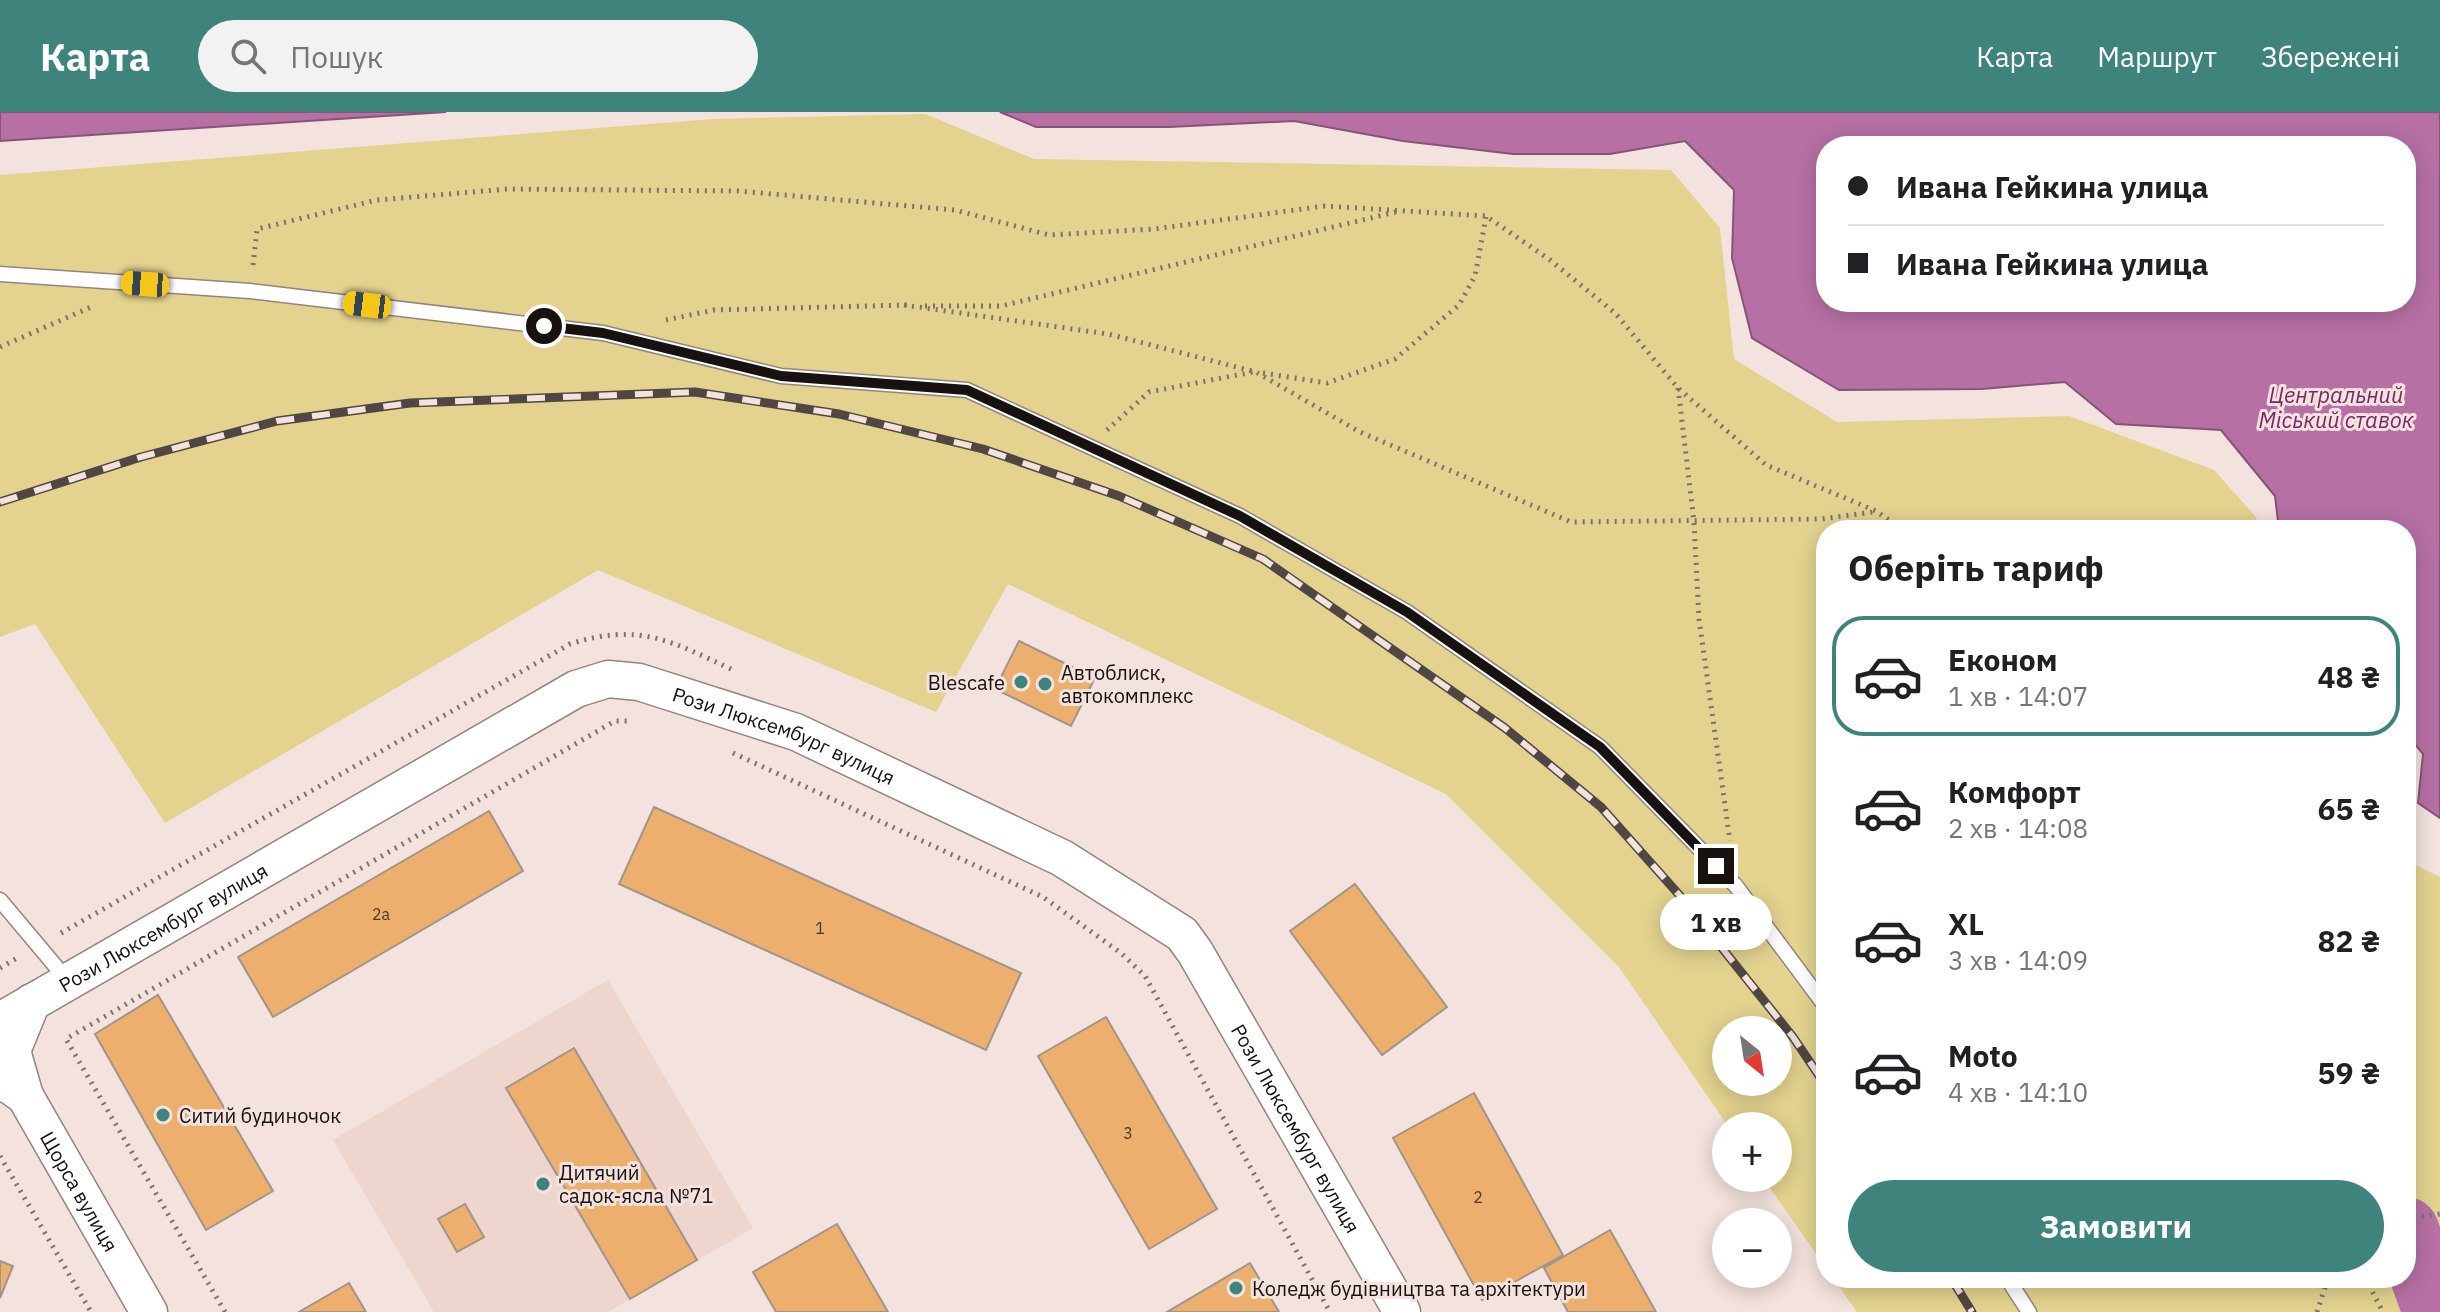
<!DOCTYPE html>
<html lang="uk">
<meta charset="utf-8">
<style>
:root{--surface:#fff;--page:#f2f2f2;--text:#202124;--muted:#757577;--line:#e0e0e0;--accent:#3e847d}
body{margin:0;font-family:"IBM Plex Sans",sans-serif;background:var(--page);color:var(--text);height:100vh;display:flex;flex-direction:column;font-size:30px;white-space:nowrap}
*{box-sizing:border-box;margin:0}
p{font-size:26px;color:var(--muted)}
.icon{flex:none;width:44px;height:44px;fill:none;stroke:currentColor;stroke-width:2;stroke-linecap:round;stroke-linejoin:round}
.map{position:relative;flex:1;overflow:hidden}
.sheet{position:absolute;left:1816px;top:408px;width:600px;height:768px;display:flex;flex-direction:column;background:var(--surface);border-radius:32px;box-shadow:0 4px 20px #0003}
.sheet>*{flex:none}
.guide{position:absolute;left:1816px;top:24px;width:600px;height:176px;border-radius:32px;box-shadow:0 4px 20px #0003;display:grid;align-content:center;height:176px;padding:0 32px;background:var(--surface)}
.needle{width:52px;rotate:150deg}
.tools{position:absolute;left:1712px;top:904px;display:grid;gap:16px}
.tools a{display:grid;place-items:center;width:80px;height:80px;border-radius:50%;background:var(--surface);box-shadow:0 4px 20px #0003;font-size:40px}
.end{position:absolute;width:36px;height:36px;margin:-18px;border:10px solid #171110;background:#fff;box-shadow:0 0 0 4px #fff}
.from{border-radius:50%}
.bubble{position:absolute;height:56px;border-radius:28px;background:var(--surface);box-shadow:0 4px 20px #0003;font-size:26px;font-weight:800;line-height:56px;text-align:center}
.car{position:absolute;width:24px;height:48px;margin:-24px -12px;border-radius:10px;box-shadow:0 0 6px 2px #0007;background:linear-gradient(#f5c518 24%,#345 0 40%,#f5c518 0 76%,#345 0 86%,#f5c518 0)}
.guide b{display:flex;align-items:center;gap:28px;height:76px;font-size:30px}
.guide b+b{border-top:2px solid var(--line)}
.guide i{width:20px;height:20px;background:var(--text)}
ul{padding:0;list-style:none}
li{display:flex;align-items:center;gap:24px;height:120px;margin:0 16px 12px;padding:0 16px;border:4px solid transparent;border-radius:32px}
li div{flex:1}
li b{display:block;font-size:30px}
li em{font-style:normal;font-weight:800}
li.selected{border-color:var(--accent)}
li>.icon{width:72px;height:72px;stroke-width:1.5}
h2{padding:0 32px;font-size:36px;line-height:96px}
.button{display:flex;gap:16px;margin-top:auto;padding:16px 32px}
.button a{flex:1;height:92px;border-radius:48px;background:var(--accent);color:#fff;font-size:32px;font-weight:800;line-height:92px;text-align:center}
header{display:flex;align-items:center;gap:48px;box-sizing:border-box;height:112px;padding:0 40px;background:var(--accent);color:#fff}
header strong{font-size:38px}
nav{display:flex;gap:44px;margin-inline-start:auto;font-size:28px}
.search{width:560px;height:72px;background:var(--page);display:flex;align-items:center;gap:20px;box-sizing:border-box;padding:0 28px;border-radius:44px;color:var(--muted);font-size:30px}
.map>svg:first-child{display:block}
.built{fill:#eed5ce}
.green{fill:#e3d38f;fill-rule:evenodd}
.water{fill:#b670a4;stroke:#865478;stroke-width:2;fill-rule:evenodd}
.lines{fill:none;stroke-linecap:round;stroke-linejoin:round}
.river{stroke:#b670a4;stroke-width:66}
.building{fill:#edaf6d;stroke:#a0958b;stroke-width:2}
.service-casing{stroke:#93847f;stroke-width:17}
.tertiary-casing{stroke:#93847f;stroke-width:39}
.path{stroke:#7c716e;stroke-width:5;stroke-dasharray:2 6;stroke-linecap:butt}
.service{stroke:#fff;stroke-width:14}
.tertiary{stroke:#fff;stroke-width:36}
.rail-casing{stroke:#504745;stroke-width:9}
.rail{stroke:#f3e2dd;stroke-width:6;stroke-dasharray:18;stroke-linecap:butt}
.route{stroke:#171110;stroke-width:10}
.poi-dot{fill:#3e847d;stroke:#f3e2dd;stroke-width:3}
.labels{text-anchor:middle;dominant-baseline:central;stroke-width:6;stroke-linejoin:round;paint-order:stroke}
.number-label{font-size:16px;fill:#4c3827}
.poi-label{font-size:20px;fill:#171110;stroke:#f3e2dd;text-anchor:start}
.street-label{font-size:20px;fill:#171110;stroke:#f3e2dd}
.water-label{font-size:22px;font-style:italic;fill:#792668;stroke:#f3e2dd}
</style>
<header>
<strong>Карта</strong>
<div class="search"><svg class="icon" aria-label="search" viewBox="0 0 24 24"><circle cx="10" cy="10" r="6"/><path d="M15 15l6 6"/></svg>Пошук</div>
<nav><a>Карта</a><a>Маршрут</a><a>Збережені</a></nav>
</header>
<div class="map">
<svg width="2440" height="1200" viewBox="0 0 2440 1200">
<rect width="100%" height="100%" fill="#f3e2dd"/>
<path class="built" d="M 608,868 L 753,1116 L 608,1200 L 434,1200 L 333,1028 Z"/>
<path class="green" d="M 925,2 L 1034,47 L 1671,58 L 1720,116 L 1734,247 L 1837,310 L 2069,304 L 2214,358 L 2256,405 L 2260,418 L 1826,418 L 1826,1156 L 1763,1066 L 1778,1066 L 1778,1014 L 1728,1014 L 1619,855 L 1446,682 L 1008,472 L 936,600 L 598,458 L 165,711 L 35,512 L 0,525 L 0,63 L 713,7 ZM 1726,918 L 1778,918 L 1778,970 L 1726,970 Z
M 2406,748 L 2440,765 L 2440,1200 L 1857,1200 L 1833,1166 L 2406,1166 Z"/>
<path class="water" d="M 0,0 L 446,0 L 0,29 Z
M 1000,0 L 2440,0 L 2440,706 L 2418,691 L 2423,642 L 2406,621 L 2406,418 L 2279,418 L 2275,384 L 2221,318 L 2116,312 L 2065,270 L 1982,277 L 1839,278 L 1752,226 L 1732,146 L 1734,78 L 1685,29 L 1610,42 L 1513,42 L 1403,29 L 1294,9 L 1169,15 L 1036,15 ZM 1826,34 L 2406,34 L 2406,190 L 1826,190 Z"/>
<g class="lines">
<path class="river" d="M 2406,1118 L 2436,1200"/>
</g>
<path class="building" d="M 1019,529 L 1095,566 L 1071,614 L 995,577 Z
M 654,695 L 1021,861 L 986,938 L 619,772 Z
M 489,699 L 523,759 L 273,905 L 238,845 Z
M 1355,772 L 1447,895 L 1382,943 L 1290,819 Z
M 158,883 L 273,1079 L 206,1118 L 95,922 Z
M 1106,905 L 1217,1097 L 1149,1137 L 1038,944 Z
M 574,936 L 697,1148 L 630,1187 L 506,976 Z
M 1474,981 L 1563,1143 L 1482,1188 L 1393,1026 Z
M 465,1092 L 484,1125 L 457,1140 L 438,1107 Z
M 837,1112 L 888,1200 L 776,1200 L 753,1160 Z
M 1610,1118 L 1656,1200 L 1568,1200 L 1544,1156 Z
M 0,1149 L 13,1154 L 0,1186 Z
M 1250,1151 L 1279,1200 L 1167,1200 Z
M 349,1171 L 366,1200 L 299,1200 Z"/>
<g class="lines">
<g class="service-casing">
<path id="service" d="M 0,162 L 250,179 L 603,221 L 781,264 L 967,278 L 1240,404 L 1407,500 L 1600,635 L 1736,774 L 1826,895
M 0,788 L 68,869
M 2007,1166 L 2029,1200"/>
</g>
<g class="tertiary-casing">
<g id="tertiary">
<path id="s1" d="M 0,909 L 576,577 L 608,567 L 639,570 L 796,620 L 1062,746 L 1182,822 L 1195,840 L 1402,1200"/>
<path id="s2" d="M 0,967 L 25,984 L 149,1200"/>
<path d="M 25,984 L 12,939 L 32,890"/>
</g>
</g>
<path class="path" d="M 253,153 L 257,117 L 377,88 L 508,77 L 738,79 L 955,98 L 1049,123 L 1154,117 L 1325,94 L 1486,104 L 1550,148 L 1615,201 L 1678,276 L 1766,353 L 1876,399 L 1903,418
M 904,193 L 1108,222 L 1256,260 L 1360,320 L 1571,410 L 1821,407 L 1873,400
M 925,194 L 1001,194 L 1396,100
M 666,208 L 714,198 L 907,193
M 0,235 L 91,195
M 1263,261 L 1327,271 L 1395,247 L 1459,193 L 1475,164 L 1486,105
M 1678,276 L 1694,410 L 1699,507 L 1730,729
M 1107,318 L 1149,280 L 1253,260
M 733,641 L 1043,785 L 1121,841 L 1145,864 L 1330,1200
M 61,821 L 570,532 C 639,510 671,529 733,558
M 0,856 L 17,846
M 0,1044 L 91,1200
M 2406,1107 L 2440,1102
M 2365,1166 L 2383,1200
M 225,1200 L 66,927 L 615,609 L 630,609
M 2317,1200 L 2328,1166"/>
<use href="#service" class="service"/>
<use href="#tertiary" class="tertiary"/>
<g class="rail-casing">
<path id="rail" d="M 0,390 L 141,345 L 277,309 L 410,291 L 695,280 L 839,302 L 983,337 L 1119,384 L 1263,447 L 1505,616 L 1601,695 L 1682,786 L 1793,925 L 1826,974
M 1951,1166 L 1972,1200"/>
</g>
<use href="#rail" class="rail"/>
</g>
<g class="lines">
<path class="route" d="M 544,214 L 603,221 L 781,264 L 967,278 L 1240,404 L 1407,500 L 1600,635 L 1716,754"/>
</g>
<g class="poi-dot">
<circle cx="1021" cy="570" r="8"/>
<circle cx="1045" cy="572" r="8"/>
<circle cx="163" cy="1003" r="8"/>
<circle cx="543" cy="1072" r="8"/>
<circle cx="1236" cy="1176" r="8"/>
</g>
<g class="labels">
<g class="number-label">
<text x="381" y="802">2а</text>
<text x="820" y="816">1</text>
<text x="1128" y="1021">3</text>
<text x="1478" y="1085">2</text>
</g>
<g class="poi-label">
<text x="1061" y="560">Автоблиск,<tspan x="1061" dy="23">автокомплекс</tspan></text>
<text x="1005" y="570" text-anchor="end">Blescafe</text>
<text x="179" y="1003">Ситий будиночок</text>
<text x="559" y="1060">Дитячий<tspan x="559" dy="23">садок-ясла №71</tspan></text>
<text x="1252" y="1176">Коледж будівництва та архітектури</text>
</g>
<g class="street-label">
<text stroke="none"><textPath href="#s1" startOffset="884">Рози Люксембург вулиця</textPath></text>
<text stroke="none"><textPath href="#s1" startOffset="188">Рози Люксембург вулиця</textPath></text>
<text stroke="none"><textPath href="#s1" startOffset="1556">Рози Люксембург вулиця</textPath></text>
<text stroke="none"><textPath href="#s2" startOffset="140">Щорса вулиця</textPath></text>
</g>
<g class="water-label">
<text x="2336" y="282">Центральний<tspan x="2336" dy="25">Міський ставок</tspan></text>
</g>
</g>
</svg>
<div class="tools">
<a><svg class="needle" viewBox="-14 -14 28 28"><path d="M0-13l5 13h-10z" fill="#e53935"/><path d="M0 13l5-13h-10z" fill="#757577"/></svg></a>
<a>+</a>
<a>−</a>
</div>
<i class="end from" style="left:544px;top:214px"></i>
<i class="end" style="left:1716px;top:754px"></i>
<div class="bubble" style="left:1660px;top:782px;width:112px">1 хв</div>
<i class="car" style="left:145px;top:172px;rotate:274deg"></i>
<i class="car" style="left:367px;top:193px;rotate:277deg"></i>
<div class="guide">
<b><i class="from"></i>Ивана Гейкина улица</b>
<b><i></i>Ивана Гейкина улица</b>
</div>
<section class="sheet">
<h2>Оберіть тариф</h2>
<ul>
<li class="selected"><svg class="icon" aria-label="car" viewBox="0 0 24 24"><path d="M5 17H2v-5l4-1 3-4h7l3 4 3 1v5h-3M9 17h6M6 11h13"/><circle cx="7" cy="17" r="2"/><circle cx="17" cy="17" r="2"/></svg><div><b>Економ</b><p>1 хв · 14:07</p></div><em>48 ₴</em></li>
<li><svg class="icon" aria-label="car" viewBox="0 0 24 24"><path d="M5 17H2v-5l4-1 3-4h7l3 4 3 1v5h-3M9 17h6M6 11h13"/><circle cx="7" cy="17" r="2"/><circle cx="17" cy="17" r="2"/></svg><div><b>Комфорт</b><p>2 хв · 14:08</p></div><em>65 ₴</em></li>
<li><svg class="icon" aria-label="car" viewBox="0 0 24 24"><path d="M5 17H2v-5l4-1 3-4h7l3 4 3 1v5h-3M9 17h6M6 11h13"/><circle cx="7" cy="17" r="2"/><circle cx="17" cy="17" r="2"/></svg><div><b>XL</b><p>3 хв · 14:09</p></div><em>82 ₴</em></li>
<li><svg class="icon" aria-label="car" viewBox="0 0 24 24"><path d="M5 17H2v-5l4-1 3-4h7l3 4 3 1v5h-3M9 17h6M6 11h13"/><circle cx="7" cy="17" r="2"/><circle cx="17" cy="17" r="2"/></svg><div><b>Moto</b><p>4 хв · 14:10</p></div><em>59 ₴</em></li>
</ul>
<div class="button"><a>Замовити</a></div>
</section>
</div>
